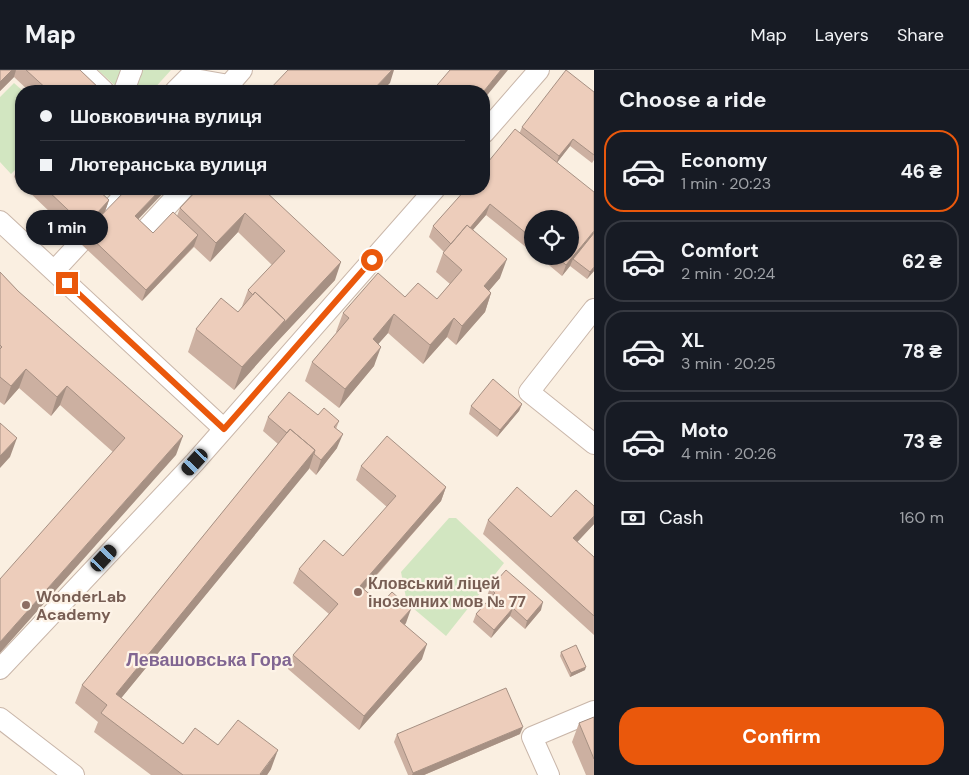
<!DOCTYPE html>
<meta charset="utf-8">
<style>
:root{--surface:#171b24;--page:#20242c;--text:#f1f3f6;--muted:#9ea1a6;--line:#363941;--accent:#ea580c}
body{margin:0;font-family:"DM Sans",sans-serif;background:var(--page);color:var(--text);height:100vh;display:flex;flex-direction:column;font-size:19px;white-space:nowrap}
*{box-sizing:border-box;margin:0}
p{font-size:16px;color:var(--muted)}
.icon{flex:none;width:28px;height:28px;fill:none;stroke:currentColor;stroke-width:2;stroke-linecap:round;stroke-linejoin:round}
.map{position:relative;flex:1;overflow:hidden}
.side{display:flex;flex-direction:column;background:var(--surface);width:375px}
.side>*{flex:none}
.guide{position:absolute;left:15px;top:15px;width:475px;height:110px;border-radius:20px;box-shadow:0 1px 4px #0004;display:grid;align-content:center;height:110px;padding:0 25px;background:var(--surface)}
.tools{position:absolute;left:524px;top:140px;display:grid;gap:10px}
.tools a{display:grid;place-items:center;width:55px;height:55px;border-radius:50%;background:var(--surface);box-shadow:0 1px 4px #0004;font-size:25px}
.end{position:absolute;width:22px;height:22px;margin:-11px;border:6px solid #ea580c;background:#fff;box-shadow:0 0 0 2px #fff}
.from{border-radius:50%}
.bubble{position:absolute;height:35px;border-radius:18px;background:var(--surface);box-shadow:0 1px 4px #0004;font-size:16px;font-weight:700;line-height:35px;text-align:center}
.car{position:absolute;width:15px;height:30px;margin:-15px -8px;border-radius:6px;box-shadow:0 0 4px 1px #0007;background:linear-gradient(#222 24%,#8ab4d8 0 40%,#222 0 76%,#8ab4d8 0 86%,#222 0)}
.guide b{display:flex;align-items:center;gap:18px;height:48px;font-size:19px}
.guide b+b{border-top:1px solid var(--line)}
.guide i{width:12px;height:12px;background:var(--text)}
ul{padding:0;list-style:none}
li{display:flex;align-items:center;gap:15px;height:82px;margin:0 10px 8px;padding:0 15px;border:2px solid var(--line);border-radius:20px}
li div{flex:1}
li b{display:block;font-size:19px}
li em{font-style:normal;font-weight:700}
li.current{border-color:var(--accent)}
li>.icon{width:45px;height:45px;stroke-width:1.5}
h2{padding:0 25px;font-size:22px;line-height:60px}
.pay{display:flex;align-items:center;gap:12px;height:55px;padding:0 25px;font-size:19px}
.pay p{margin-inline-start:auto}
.primary-button{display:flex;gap:10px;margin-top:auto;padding:10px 25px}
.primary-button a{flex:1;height:58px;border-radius:20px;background:var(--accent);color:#fff;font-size:20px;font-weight:700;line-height:58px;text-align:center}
header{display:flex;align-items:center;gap:30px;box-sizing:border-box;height:70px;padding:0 25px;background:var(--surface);border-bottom:1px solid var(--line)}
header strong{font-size:24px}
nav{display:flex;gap:28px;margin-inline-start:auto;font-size:18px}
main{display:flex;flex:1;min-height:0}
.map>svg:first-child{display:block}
.green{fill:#d2e6c1}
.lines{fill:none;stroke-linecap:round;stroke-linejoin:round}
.minor-casing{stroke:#c9b6a9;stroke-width:22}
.minor{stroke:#fff;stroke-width:20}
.wall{fill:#ccb0a1}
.shaded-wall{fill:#a69083}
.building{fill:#edcdbb;stroke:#a69083}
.route{stroke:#ea580c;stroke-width:6}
.education-dot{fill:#8d6e63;stroke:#fdf3e7;stroke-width:2}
.labels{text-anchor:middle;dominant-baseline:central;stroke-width:4.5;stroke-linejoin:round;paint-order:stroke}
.education-label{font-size:16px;font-weight:bold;fill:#785e54;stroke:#fdf3e7;text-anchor:start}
.neighbourhood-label{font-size:18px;font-weight:bold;fill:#816692;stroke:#fdf3e7}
</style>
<header>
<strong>Map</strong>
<nav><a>Map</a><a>Layers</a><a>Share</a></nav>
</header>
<main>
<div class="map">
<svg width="594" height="705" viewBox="0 0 594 705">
<rect width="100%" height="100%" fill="#faefe1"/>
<path class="green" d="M 98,0 L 171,0 L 152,21 L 121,21 Z
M 14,13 L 23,21 L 21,21 L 21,94 L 11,104 L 0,92 L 0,27 Z
M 449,448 L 456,448 L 504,493 L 446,566 L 407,533 L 401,502 Z"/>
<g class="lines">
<g class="minor-casing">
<path id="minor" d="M 82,0 L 104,21
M 124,21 L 131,2 L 132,0
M 175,21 L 188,8 L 229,15 L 242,0
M 484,63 L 539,0
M 0,151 L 224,359
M 147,158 L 183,119
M 54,201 L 130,119
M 594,239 L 529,322 L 594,374
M 0,599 L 195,392 L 435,119
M 0,648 L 74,705
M 549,705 L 532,667 L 594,641"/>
</g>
<use href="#minor" class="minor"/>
</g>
<path class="wall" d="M 0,0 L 80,0 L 102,21 L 29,21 L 14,7 L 0,21 Z
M 594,22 L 594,90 L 592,93 L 570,76 L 557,92 L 594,201 L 587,209 L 570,196 L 562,206 L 538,186 L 570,186 L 532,149 L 532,182 L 486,145 L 473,160 L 500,208 L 489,220 L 491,223 L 485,242 L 456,275 L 447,267 L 423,294 L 388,263 L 378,274 L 374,296 L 339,338 L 305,311 L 312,292 L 337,263 L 336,262 L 343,243 L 405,227 L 437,229 L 450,214 L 436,202 L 443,183 L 444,182 L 429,167 L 433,156 L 520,62 L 522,57 Z
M 21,91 L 21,114 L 14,107 L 19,93 Z
M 26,119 L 97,119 L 109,130 L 105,142 L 138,149 L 153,163 L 177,146 L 180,138 L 263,119 L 335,210 L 276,273 L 234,320 L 188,282 L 196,259 L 238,242 L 241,239 L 248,220 L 272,195 L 238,162 L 210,192 L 194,177 L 142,231 L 81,174 L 84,165 L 79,170 Z
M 0,202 L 176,385 L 113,382 L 60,335 L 51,346 L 19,318 L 4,335 L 0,332 Z
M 522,334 L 519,341 L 497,367 L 469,344 L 471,336 Z
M 318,345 L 339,351 L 336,359 L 337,378 L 316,405 L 309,398 L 121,628 L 183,674 L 218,675 L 271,699 L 267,705 L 151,705 L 94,662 L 98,652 L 75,633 L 82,615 L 278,374 L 263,361 L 268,347 Z
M 361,396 L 446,417 L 441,431 L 364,520 L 381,534 L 406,553 L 405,554 L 422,589 L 359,660 L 288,599 L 293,585 L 329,544 L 293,513 L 299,499 L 343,486 L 387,437 L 356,410 Z
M 551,447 L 594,454 L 577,472 L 594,487 L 594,565 L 483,464 L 488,450 Z
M 490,518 L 541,540 L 525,559 L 510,546 L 491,568 L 473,552 L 476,544 L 490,528 L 487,526 Z
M 561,582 L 585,600 L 570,607 L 560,586 Z
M 594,647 L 594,705 L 586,705 L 572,672 L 579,653 Z
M 397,664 L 520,664 L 424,705 L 408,705 L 394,672 Z"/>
<path class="shaded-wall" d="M 12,0 L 16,0 L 14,7 L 0,21 L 0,12 Z
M 392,0 L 394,0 L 390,13 L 382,21 L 372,21 Z
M 501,0 L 508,0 L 484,29 L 484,21 Z
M 573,69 L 570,76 L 556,94 L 559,86 Z
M 161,119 L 167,119 L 131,157 L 135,146 Z
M 109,130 L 104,144 L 85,162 L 84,165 L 79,170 L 85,156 Z
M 490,134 L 486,145 L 449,187 L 453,176 Z
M 245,143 L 238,162 L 210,192 L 216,173 Z
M 594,161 L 594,167 L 573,189 L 570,196 L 562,206 L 566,195 Z
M 198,165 L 194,176 L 142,231 L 146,220 Z
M 507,189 L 500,208 L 477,235 L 484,216 Z
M 341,192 L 335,210 L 276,273 L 234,320 L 242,297 L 285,250 Z
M 594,197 L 594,201 L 587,209 L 590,202 Z
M 491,223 L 485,242 L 456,275 L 462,256 Z
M 394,244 L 388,263 L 366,288 L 373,269 Z
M 454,248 L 447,267 L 423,294 L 430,275 Z
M 381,277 L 374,296 L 339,338 L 345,319 Z
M 26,299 L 19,318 L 4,335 L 11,316 Z
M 67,316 L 60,335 L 51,346 L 57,327 Z
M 522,334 L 519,341 L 497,367 L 500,360 Z
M 343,364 L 337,378 L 316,405 L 321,390 Z
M 183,366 L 176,385 L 0,583 L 0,572 Z
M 17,368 L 10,387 L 0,398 L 0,386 Z
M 315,380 L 309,399 L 109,643 L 116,624 Z
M 446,417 L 441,431 L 354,530 L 360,516 Z
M 594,446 L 594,454 L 568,482 L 573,468 Z
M 543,532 L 541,540 L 525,559 L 527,551 Z
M 513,538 L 510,546 L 491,568 L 494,560 Z
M 411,539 L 406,553 L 395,565 L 400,551 Z
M 427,574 L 422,589 L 359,660 L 364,646 Z
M 586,597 L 585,600 L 570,607 L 571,603 Z
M 523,657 L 520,664 L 424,705 L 412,705 L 413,703 Z
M 278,680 L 271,699 L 267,705 L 260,705 Z"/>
<path class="building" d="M 0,0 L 12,0 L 0,12 Z
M 26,0 L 80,0 L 102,21 L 49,21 Z
M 288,0 L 392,0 L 372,21 L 268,21 Z
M 450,0 L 501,0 L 484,21 L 432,21 Z
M 566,0 L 594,22 L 594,85 L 573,69 L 559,86 L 522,57 Z
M 515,59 L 594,122 L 594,161 L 566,195 L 556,186 L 570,186 L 570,149 L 532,149 L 532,168 L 490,134 L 470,158 L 467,155 L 451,174 L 433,156 L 466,119 L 484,119 L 484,97 Z
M 46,119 L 97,119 L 109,130 L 85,156 Z
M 127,119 L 161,119 L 135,146 L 153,163 L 173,142 L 198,165 L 146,220 L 85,162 Z
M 198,119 L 263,119 L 341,192 L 283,254 L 285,250 L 255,222 L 253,225 L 248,220 L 285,181 L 245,143 L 216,173 L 180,138 Z
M 467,155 L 507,189 L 484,216 L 491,223 L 462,256 L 454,248 L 430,275 L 394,244 L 373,269 L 381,277 L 345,319 L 312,292 L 349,248 L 343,243 L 378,203 L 405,227 L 418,213 L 437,229 L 462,200 L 443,183 Z
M 594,163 L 594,197 L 590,202 L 573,189 Z
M 0,202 L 18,221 L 183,366 L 0,572 L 0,509 L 125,368 L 67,316 L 57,327 L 26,299 L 11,316 L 0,307 L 0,279 L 2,277 L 0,275 Z
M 255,222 L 285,250 L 242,297 L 196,259 L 221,228 L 238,242 Z
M 493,309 L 522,334 L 500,360 L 471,336 Z
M 289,322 L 318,345 L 324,338 L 339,351 L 334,357 L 343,364 L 321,390 L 314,384 L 315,380 L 290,359 L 287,363 L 268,347 Z
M 0,353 L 17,368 L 0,386 Z
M 290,359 L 315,380 L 116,624 L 183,674 L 195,658 L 218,675 L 238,650 L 278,680 L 260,704 L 261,705 L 183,705 L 101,643 L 107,635 L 82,615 Z
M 387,366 L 446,417 L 360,516 L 381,534 L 392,522 L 411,539 L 400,551 L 427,574 L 364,646 L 293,585 L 338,534 L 299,499 L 324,470 L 343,486 L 396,426 L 361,396 Z
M 517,417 L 551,447 L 576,420 L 594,436 L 594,446 L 573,468 L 594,487 L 594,546 L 488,450 Z
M 506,500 L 543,532 L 527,551 L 513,538 L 494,560 L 476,544 L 495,523 L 490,518 Z
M 576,575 L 586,597 L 571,603 L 561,582 Z
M 506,618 L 523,657 L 413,703 L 397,664 Z
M 594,647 L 594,689 L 579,653 Z"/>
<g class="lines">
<path class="route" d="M 67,213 L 224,359 L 372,190"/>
</g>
<g class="education-dot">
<circle cx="358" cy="522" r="5"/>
<circle cx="26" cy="535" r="5"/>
</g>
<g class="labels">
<g class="education-label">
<text x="368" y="513">Кловський ліцей<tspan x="368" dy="18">іноземних мов № 77</tspan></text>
<text x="36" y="526">WonderLab<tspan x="36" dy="18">Academy</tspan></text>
</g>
<g class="neighbourhood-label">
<text x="209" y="590">Левашовська Гора</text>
</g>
</g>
</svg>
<div class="tools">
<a><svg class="icon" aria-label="locate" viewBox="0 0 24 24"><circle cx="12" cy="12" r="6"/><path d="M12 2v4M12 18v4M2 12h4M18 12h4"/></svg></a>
</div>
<i class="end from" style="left:372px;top:190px"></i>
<i class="end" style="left:67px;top:213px"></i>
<div class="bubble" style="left:26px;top:140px;width:82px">1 min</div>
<i class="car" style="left:195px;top:392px;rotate:223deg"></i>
<i class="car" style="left:104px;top:488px;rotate:43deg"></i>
<div class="guide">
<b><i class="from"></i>Шовковична вулиця</b>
<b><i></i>Лютеранська вулиця</b>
</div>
</div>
<section class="side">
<h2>Choose a ride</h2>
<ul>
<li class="current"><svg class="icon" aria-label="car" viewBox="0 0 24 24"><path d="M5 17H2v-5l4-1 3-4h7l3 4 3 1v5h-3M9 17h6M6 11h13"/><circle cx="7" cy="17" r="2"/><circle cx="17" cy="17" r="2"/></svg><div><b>Economy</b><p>1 min · 20:23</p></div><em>46 ₴</em></li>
<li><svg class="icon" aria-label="car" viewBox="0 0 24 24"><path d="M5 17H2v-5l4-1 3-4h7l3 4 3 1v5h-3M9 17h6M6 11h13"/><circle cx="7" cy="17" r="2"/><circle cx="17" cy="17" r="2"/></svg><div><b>Comfort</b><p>2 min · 20:24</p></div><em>62 ₴</em></li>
<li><svg class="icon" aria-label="car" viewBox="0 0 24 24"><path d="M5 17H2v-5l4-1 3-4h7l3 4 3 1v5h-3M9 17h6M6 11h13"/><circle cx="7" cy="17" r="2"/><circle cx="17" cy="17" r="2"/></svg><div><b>XL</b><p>3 min · 20:25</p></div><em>78 ₴</em></li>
<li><svg class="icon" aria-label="car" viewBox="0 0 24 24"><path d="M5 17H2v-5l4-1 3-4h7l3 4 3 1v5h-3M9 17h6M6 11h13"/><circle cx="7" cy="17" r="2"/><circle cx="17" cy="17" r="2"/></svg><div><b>Moto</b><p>4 min · 20:26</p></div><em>73 ₴</em></li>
</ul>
<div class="pay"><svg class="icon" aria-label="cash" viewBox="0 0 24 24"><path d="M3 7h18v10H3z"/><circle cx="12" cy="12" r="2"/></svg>Cash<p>160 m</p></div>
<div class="primary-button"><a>Confirm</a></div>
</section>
</main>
